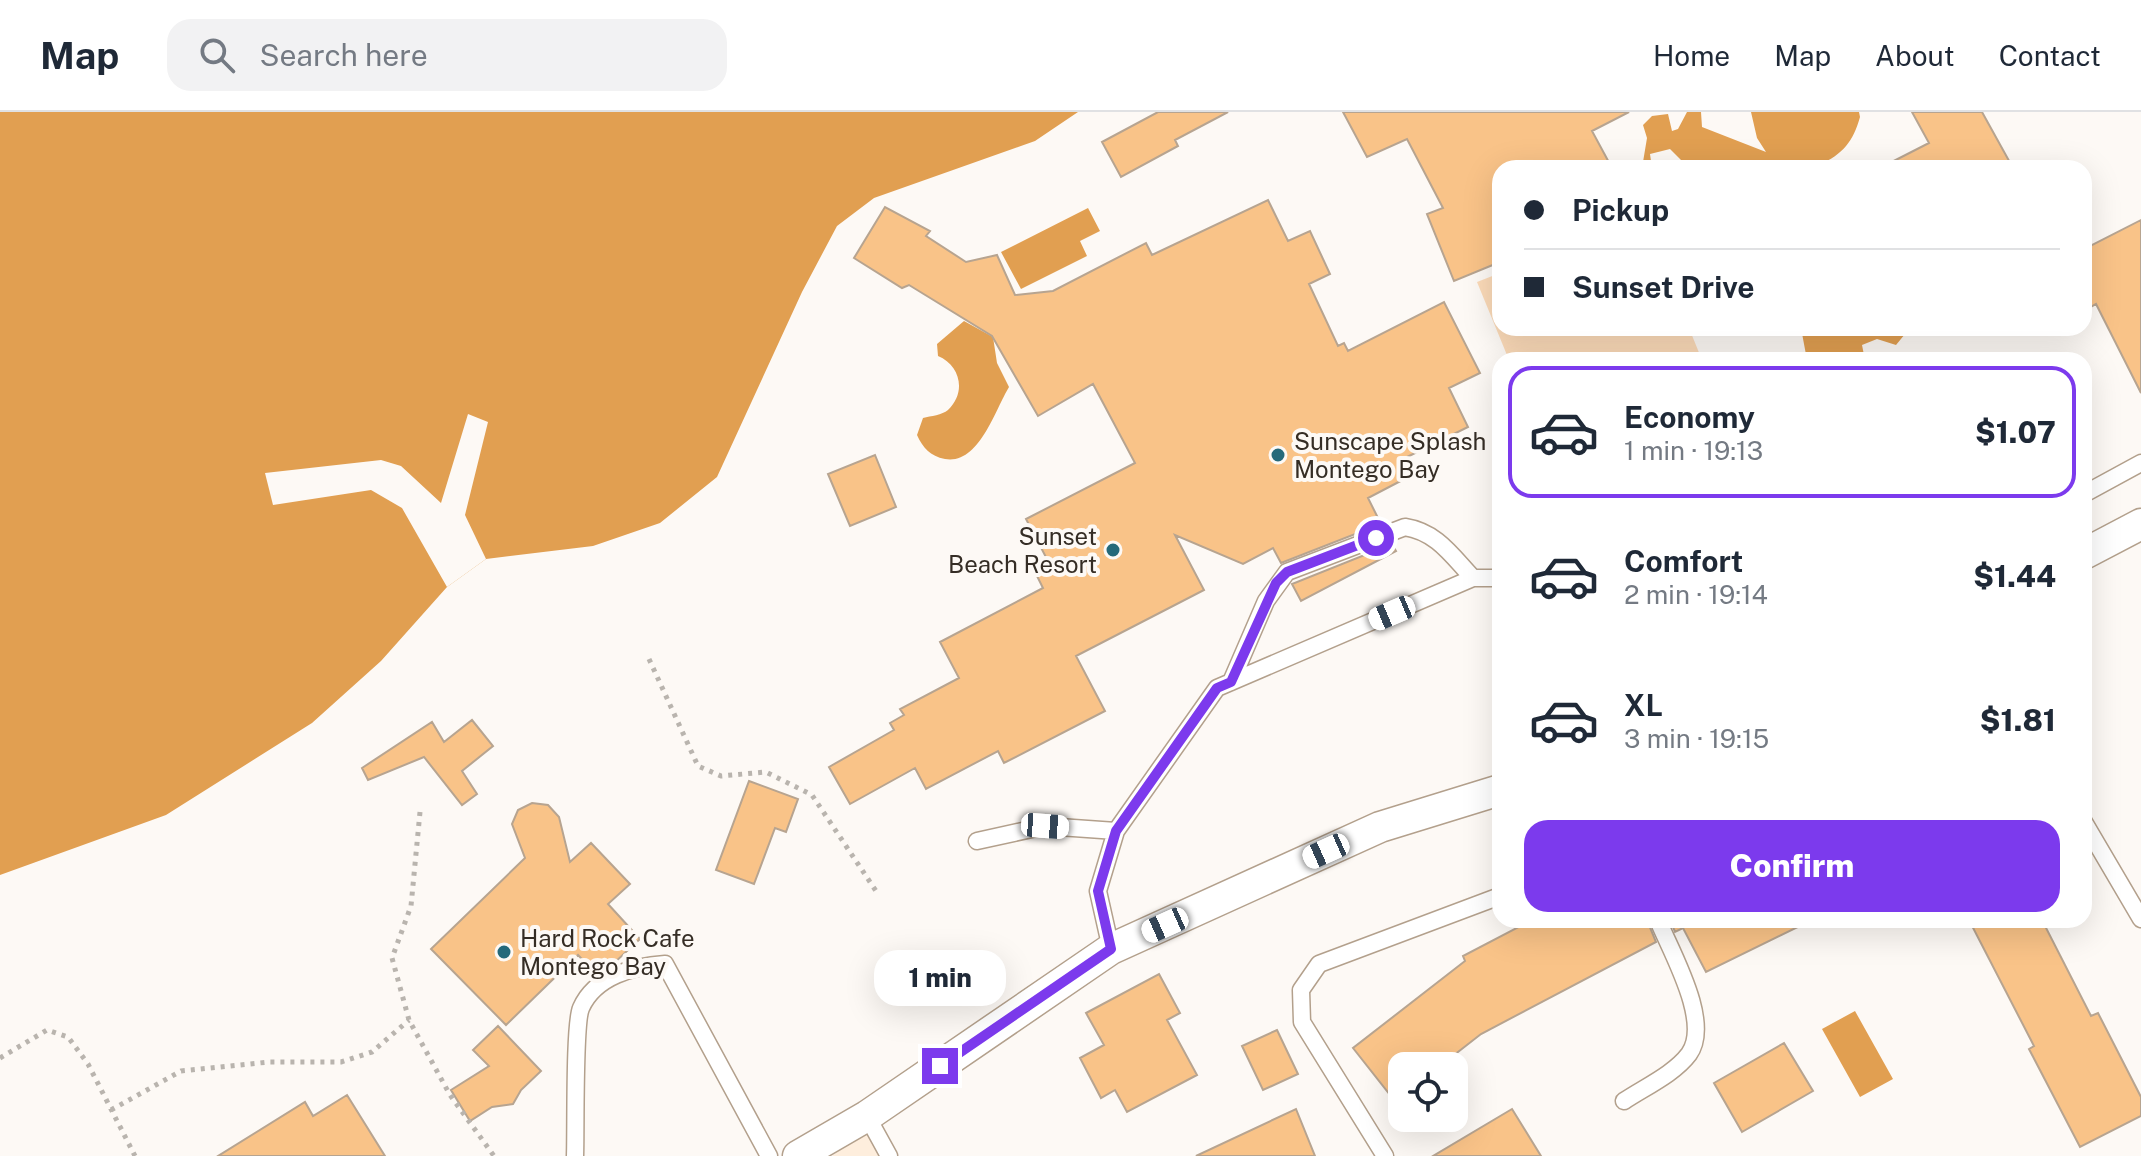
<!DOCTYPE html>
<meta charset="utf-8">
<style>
:root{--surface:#fff;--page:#f2f2f3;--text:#1f2937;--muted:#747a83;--line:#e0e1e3;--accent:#7c3aed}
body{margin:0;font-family:"Public Sans",sans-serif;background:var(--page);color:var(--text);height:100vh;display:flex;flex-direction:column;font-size:30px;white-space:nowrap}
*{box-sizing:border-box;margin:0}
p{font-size:26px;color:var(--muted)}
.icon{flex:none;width:44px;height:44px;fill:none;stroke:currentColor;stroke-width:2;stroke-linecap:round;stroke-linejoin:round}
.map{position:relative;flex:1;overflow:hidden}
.sheet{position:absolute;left:1492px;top:240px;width:600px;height:576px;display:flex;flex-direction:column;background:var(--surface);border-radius:24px;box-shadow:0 8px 32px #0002}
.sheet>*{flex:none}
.hud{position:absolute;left:1492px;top:48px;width:600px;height:176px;border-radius:24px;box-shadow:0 8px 32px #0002;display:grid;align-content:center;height:176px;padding:0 32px;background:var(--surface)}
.tools{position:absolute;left:1388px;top:940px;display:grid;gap:16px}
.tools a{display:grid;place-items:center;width:80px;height:80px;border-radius:16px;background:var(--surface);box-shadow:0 8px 32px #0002;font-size:40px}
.end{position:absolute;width:36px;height:36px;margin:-18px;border:10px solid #7c3aed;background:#fff;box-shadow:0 0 0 4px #fff}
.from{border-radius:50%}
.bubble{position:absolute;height:56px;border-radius:24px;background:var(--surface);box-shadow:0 8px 32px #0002;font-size:26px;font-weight:800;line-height:56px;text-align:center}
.car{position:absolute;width:24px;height:48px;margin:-24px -12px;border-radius:10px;box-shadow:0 0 6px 2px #0007;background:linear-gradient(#fff 24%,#345 0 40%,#fff 0 76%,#345 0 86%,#fff 0)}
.hud b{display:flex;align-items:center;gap:28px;height:76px;font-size:30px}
.hud b+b{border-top:2px solid var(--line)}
.hud i{width:20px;height:20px;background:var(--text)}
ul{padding:14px 0 0;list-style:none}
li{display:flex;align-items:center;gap:24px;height:132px;margin:0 16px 12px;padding:0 16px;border:4px solid transparent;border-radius:24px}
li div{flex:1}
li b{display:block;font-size:30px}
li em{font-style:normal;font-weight:800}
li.active{border-color:var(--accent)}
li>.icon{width:72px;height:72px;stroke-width:1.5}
.button{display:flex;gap:16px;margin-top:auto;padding:16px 32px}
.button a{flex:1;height:92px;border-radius:24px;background:var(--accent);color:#fff;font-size:32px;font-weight:800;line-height:92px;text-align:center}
header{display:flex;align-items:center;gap:48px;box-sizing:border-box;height:112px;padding:0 40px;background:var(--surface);border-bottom:2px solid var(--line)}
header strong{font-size:38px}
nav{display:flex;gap:44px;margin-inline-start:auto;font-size:28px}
.search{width:560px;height:72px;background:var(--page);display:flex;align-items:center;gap:20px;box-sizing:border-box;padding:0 28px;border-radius:24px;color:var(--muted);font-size:30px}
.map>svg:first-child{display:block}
.built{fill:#feeedd}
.green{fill:#fbdab8}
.water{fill:#e19f51}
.pier{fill:#fdf9f5}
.building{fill:#f9c388;stroke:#b7a490;stroke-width:2}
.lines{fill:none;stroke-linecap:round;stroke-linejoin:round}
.lane-casing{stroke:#b3a08c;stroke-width:19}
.street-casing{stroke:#b3a08c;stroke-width:33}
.path{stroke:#b9b4ae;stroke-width:5;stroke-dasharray:4 6;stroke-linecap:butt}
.lane{stroke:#fff;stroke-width:16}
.street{stroke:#fff;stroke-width:30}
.route{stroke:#7c3aed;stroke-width:10}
.poi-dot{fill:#25697a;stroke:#fdf9f5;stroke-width:3}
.labels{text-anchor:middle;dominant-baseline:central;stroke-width:8;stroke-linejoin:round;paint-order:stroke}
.poi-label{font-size:24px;fill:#352d25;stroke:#fdf9f5;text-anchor:start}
</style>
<header>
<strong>Map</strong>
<div class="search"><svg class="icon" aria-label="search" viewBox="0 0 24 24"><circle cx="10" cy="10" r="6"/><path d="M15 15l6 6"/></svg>Search here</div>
<nav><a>Home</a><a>Map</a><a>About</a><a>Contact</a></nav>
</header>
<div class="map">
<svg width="2141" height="1044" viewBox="0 0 2141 1044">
<rect width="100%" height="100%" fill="#fdf9f5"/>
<path class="built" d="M 874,1012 L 892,1044 L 832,1044 Z"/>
<path class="green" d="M 1500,161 L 1500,216 L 1689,216 L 1702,248 L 1509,248 L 1477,170 Z"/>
<path class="water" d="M 0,0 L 1078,0 L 1035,29 L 874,86 L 837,114 L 802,180 L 717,365 L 660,411 L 593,434 L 486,447 L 447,475 L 381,549 L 312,611 L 166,703 L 0,763 Z
M 1687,0 L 1701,0 L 1702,15 L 1766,40 L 1757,26 L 1751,0 L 1859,0 L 1860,5 C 1853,30 1843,42 1819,53 L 1820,56 L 1689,56 L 1670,37 L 1650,42 L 1652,56 L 1642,56 L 1647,26 L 1643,13 L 1652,4 L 1668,2 L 1672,19 L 1678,17 Z
M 1088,96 L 1100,119 L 1080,129 L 1087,144 L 1021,177 L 1001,140 Z
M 964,209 L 993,225 L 997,251 L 1009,275 C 995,298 979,353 945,347 C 930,344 923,336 917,323 L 923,306 C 931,304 942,303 948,298 C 967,280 960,253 938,244 L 937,232 Z
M 1801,216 L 1910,216 L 1896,233 L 1877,227 L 1862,233 L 1865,248 L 1807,248 Z
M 1855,899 L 1893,967 L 1860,985 L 1822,917 Z"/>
<path class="pier" d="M 468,302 L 488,310 L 465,403 L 486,447 L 447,475 L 402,396 L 371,378 L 273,393 L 265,361 L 381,348 L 401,354 L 441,391 Z"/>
<path class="building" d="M 1158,0 L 1228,0 L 1175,28 L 1178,34 L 1121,65 L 1102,30 Z
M 1343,0 L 1629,0 L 1592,19 L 1612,56 L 1500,56 L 1500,150 L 1454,169 L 1427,102 L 1443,96 L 1407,27 L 1367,45 Z
M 1912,0 L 1982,0 L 2013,56 L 1880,56 L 1929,31 Z
M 1268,88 L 1288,129 L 1310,119 L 1330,162 L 1309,172 L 1338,234 L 1344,231 L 1348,239 L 1444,190 L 1480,261 L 1449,276 L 1468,315 L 1405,346 L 1414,362 L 1368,386 L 1381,412 L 1281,451 L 1273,436 L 1243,452 L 1175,423 L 1204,478 L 1076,544 L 1105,599 L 1004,651 L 998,639 L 926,677 L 915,656 L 850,692 L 829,655 L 894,618 L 890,611 L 904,603 L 900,597 L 959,566 L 940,530 L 1043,476 L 1033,456 L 1048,449 L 1026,407 L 1135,351 L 1093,272 L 1038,304 L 992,224 L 909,173 L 902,176 L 854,146 L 885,95 L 930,119 L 926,124 L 966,150 L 997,143 L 1015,183 L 1053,179 L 1146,131 L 1152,143 Z
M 2141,108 L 2141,281 L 2096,192 L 2084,199 L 2084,137 Z
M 875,343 L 896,395 L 850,414 L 828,362 Z
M 1392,432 L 1396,439 L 1301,489 L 1292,472 Z
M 472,608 L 493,634 L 462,659 L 477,682 L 462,693 L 424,645 L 368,668 L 362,656 L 432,610 L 444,630 Z
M 749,669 L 798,687 L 786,720 L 775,716 L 754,772 L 716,758 Z
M 532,691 L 548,693 L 559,705 L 570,750 L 591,731 L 630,772 L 608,792 L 640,827 L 612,853 L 596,862 L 578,843 L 506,913 L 431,837 L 525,746 L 512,712 L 518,698 Z
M 1532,808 L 1647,808 L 1656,830 L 1481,922 L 1440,954 L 1402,954 L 1402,998 L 1353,936 L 1465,849 L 1463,844 Z
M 1670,808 L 1812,808 L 1706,860 L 1683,816 L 1675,820 Z
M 1969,808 L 2042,808 L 2091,904 L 2098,901 L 2141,985 L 2141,1004 L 2080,1035 L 2029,937 L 2034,934 Z
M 1159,862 L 1180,901 L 1167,908 L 1197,963 L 1127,1000 L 1115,978 L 1101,986 L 1080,946 L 1104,933 L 1086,901 Z
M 498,914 L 541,959 L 521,978 L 513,992 L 492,995 L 470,1009 L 451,978 L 489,954 L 473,938 Z
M 1277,918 L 1298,962 L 1263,978 L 1242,934 Z
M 1784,931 L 1813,979 L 1742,1020 L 1714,971 Z
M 347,983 L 385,1044 L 218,1044 L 305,990 L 313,1004 Z
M 1296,997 L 1315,1044 L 1196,1044 Z
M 1512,997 L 1541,1044 L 1433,1044 Z"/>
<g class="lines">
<g class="lane-casing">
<path id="lane" d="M 2084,382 L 2141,351
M 1231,570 L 1266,489 L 1287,460 L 1405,415 C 1437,420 1452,444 1473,466
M 2084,710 L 2141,807
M 977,729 L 1045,714 L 1116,719
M 1111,837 L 1098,779 L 1116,719 L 1217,576 L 1473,466 L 1500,466
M 1624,989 C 1645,975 1674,962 1689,942 C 1712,910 1671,840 1658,808
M 867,1004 L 889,1044
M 575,1044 C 576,1019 574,912 581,896 C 595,864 634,854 665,852 L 769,1044
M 1385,1044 L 1302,910 L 1301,878 L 1319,852 L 1500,784"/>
</g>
<g class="street-casing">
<path id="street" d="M 2084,442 L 2141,412
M 798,1044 L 867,1004 L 1111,837 L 1380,715 L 1500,678"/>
</g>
<path class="path" d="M 1912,244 L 1918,248
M 649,547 L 698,654 L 721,664 L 766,660 L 812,683 L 878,782
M 420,700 L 411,794 L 392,846 L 409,908 L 450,983 L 494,1044
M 0,946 L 47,918 L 68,925 L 88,952 L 135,1044
M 111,998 L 181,959 L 269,950 L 341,950 L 372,940 L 409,908"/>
<use href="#lane" class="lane"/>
<use href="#street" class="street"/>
</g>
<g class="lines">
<path class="route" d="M 940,954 L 1111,837 L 1098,779 L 1116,719 L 1217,576 L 1231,570 L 1276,471 L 1287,460 L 1376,426"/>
</g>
<g class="poi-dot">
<circle cx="1278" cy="343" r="8"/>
<circle cx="1113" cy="438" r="8"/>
<circle cx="504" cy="840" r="8"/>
</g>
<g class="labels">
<g class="poi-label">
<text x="1294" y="329">Sunscape Splash<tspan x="1294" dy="28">Montego Bay</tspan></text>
<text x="1097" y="424" text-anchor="end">Sunset<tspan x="1097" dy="28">Beach Resort</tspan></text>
<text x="520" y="826">Hard Rock Cafe<tspan x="520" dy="28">Montego Bay</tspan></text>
</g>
</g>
</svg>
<div class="tools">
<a><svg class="icon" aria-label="locate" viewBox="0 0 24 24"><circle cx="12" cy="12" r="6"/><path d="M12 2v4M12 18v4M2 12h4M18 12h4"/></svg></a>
</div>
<i class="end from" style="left:1376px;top:426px"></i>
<i class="end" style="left:940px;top:954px"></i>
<div class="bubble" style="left:874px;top:838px;width:132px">1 min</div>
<i class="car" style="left:1392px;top:501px;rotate:247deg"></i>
<i class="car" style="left:1045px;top:714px;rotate:94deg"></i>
<i class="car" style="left:1326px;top:739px;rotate:246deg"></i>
<i class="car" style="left:1165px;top:813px;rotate:246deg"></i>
<div class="hud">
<b><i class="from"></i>Pickup</b>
<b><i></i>Sunset Drive</b>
</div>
<section class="sheet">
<ul>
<li class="active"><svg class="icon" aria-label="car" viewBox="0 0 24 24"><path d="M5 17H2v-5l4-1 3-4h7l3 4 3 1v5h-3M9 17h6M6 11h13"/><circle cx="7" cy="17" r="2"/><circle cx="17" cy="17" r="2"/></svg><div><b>Economy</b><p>1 min · 19:13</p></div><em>$1.07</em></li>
<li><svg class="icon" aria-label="car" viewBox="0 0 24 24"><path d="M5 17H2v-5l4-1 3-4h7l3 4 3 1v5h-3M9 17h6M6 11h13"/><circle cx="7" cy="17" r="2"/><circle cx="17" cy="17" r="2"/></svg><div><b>Comfort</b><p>2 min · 19:14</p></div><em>$1.44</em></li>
<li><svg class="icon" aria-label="car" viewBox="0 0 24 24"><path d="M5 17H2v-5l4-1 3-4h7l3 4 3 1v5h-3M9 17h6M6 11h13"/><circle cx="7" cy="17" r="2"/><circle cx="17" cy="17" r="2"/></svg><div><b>XL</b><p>3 min · 19:15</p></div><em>$1.81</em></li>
</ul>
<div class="button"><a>Confirm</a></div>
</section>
</div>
